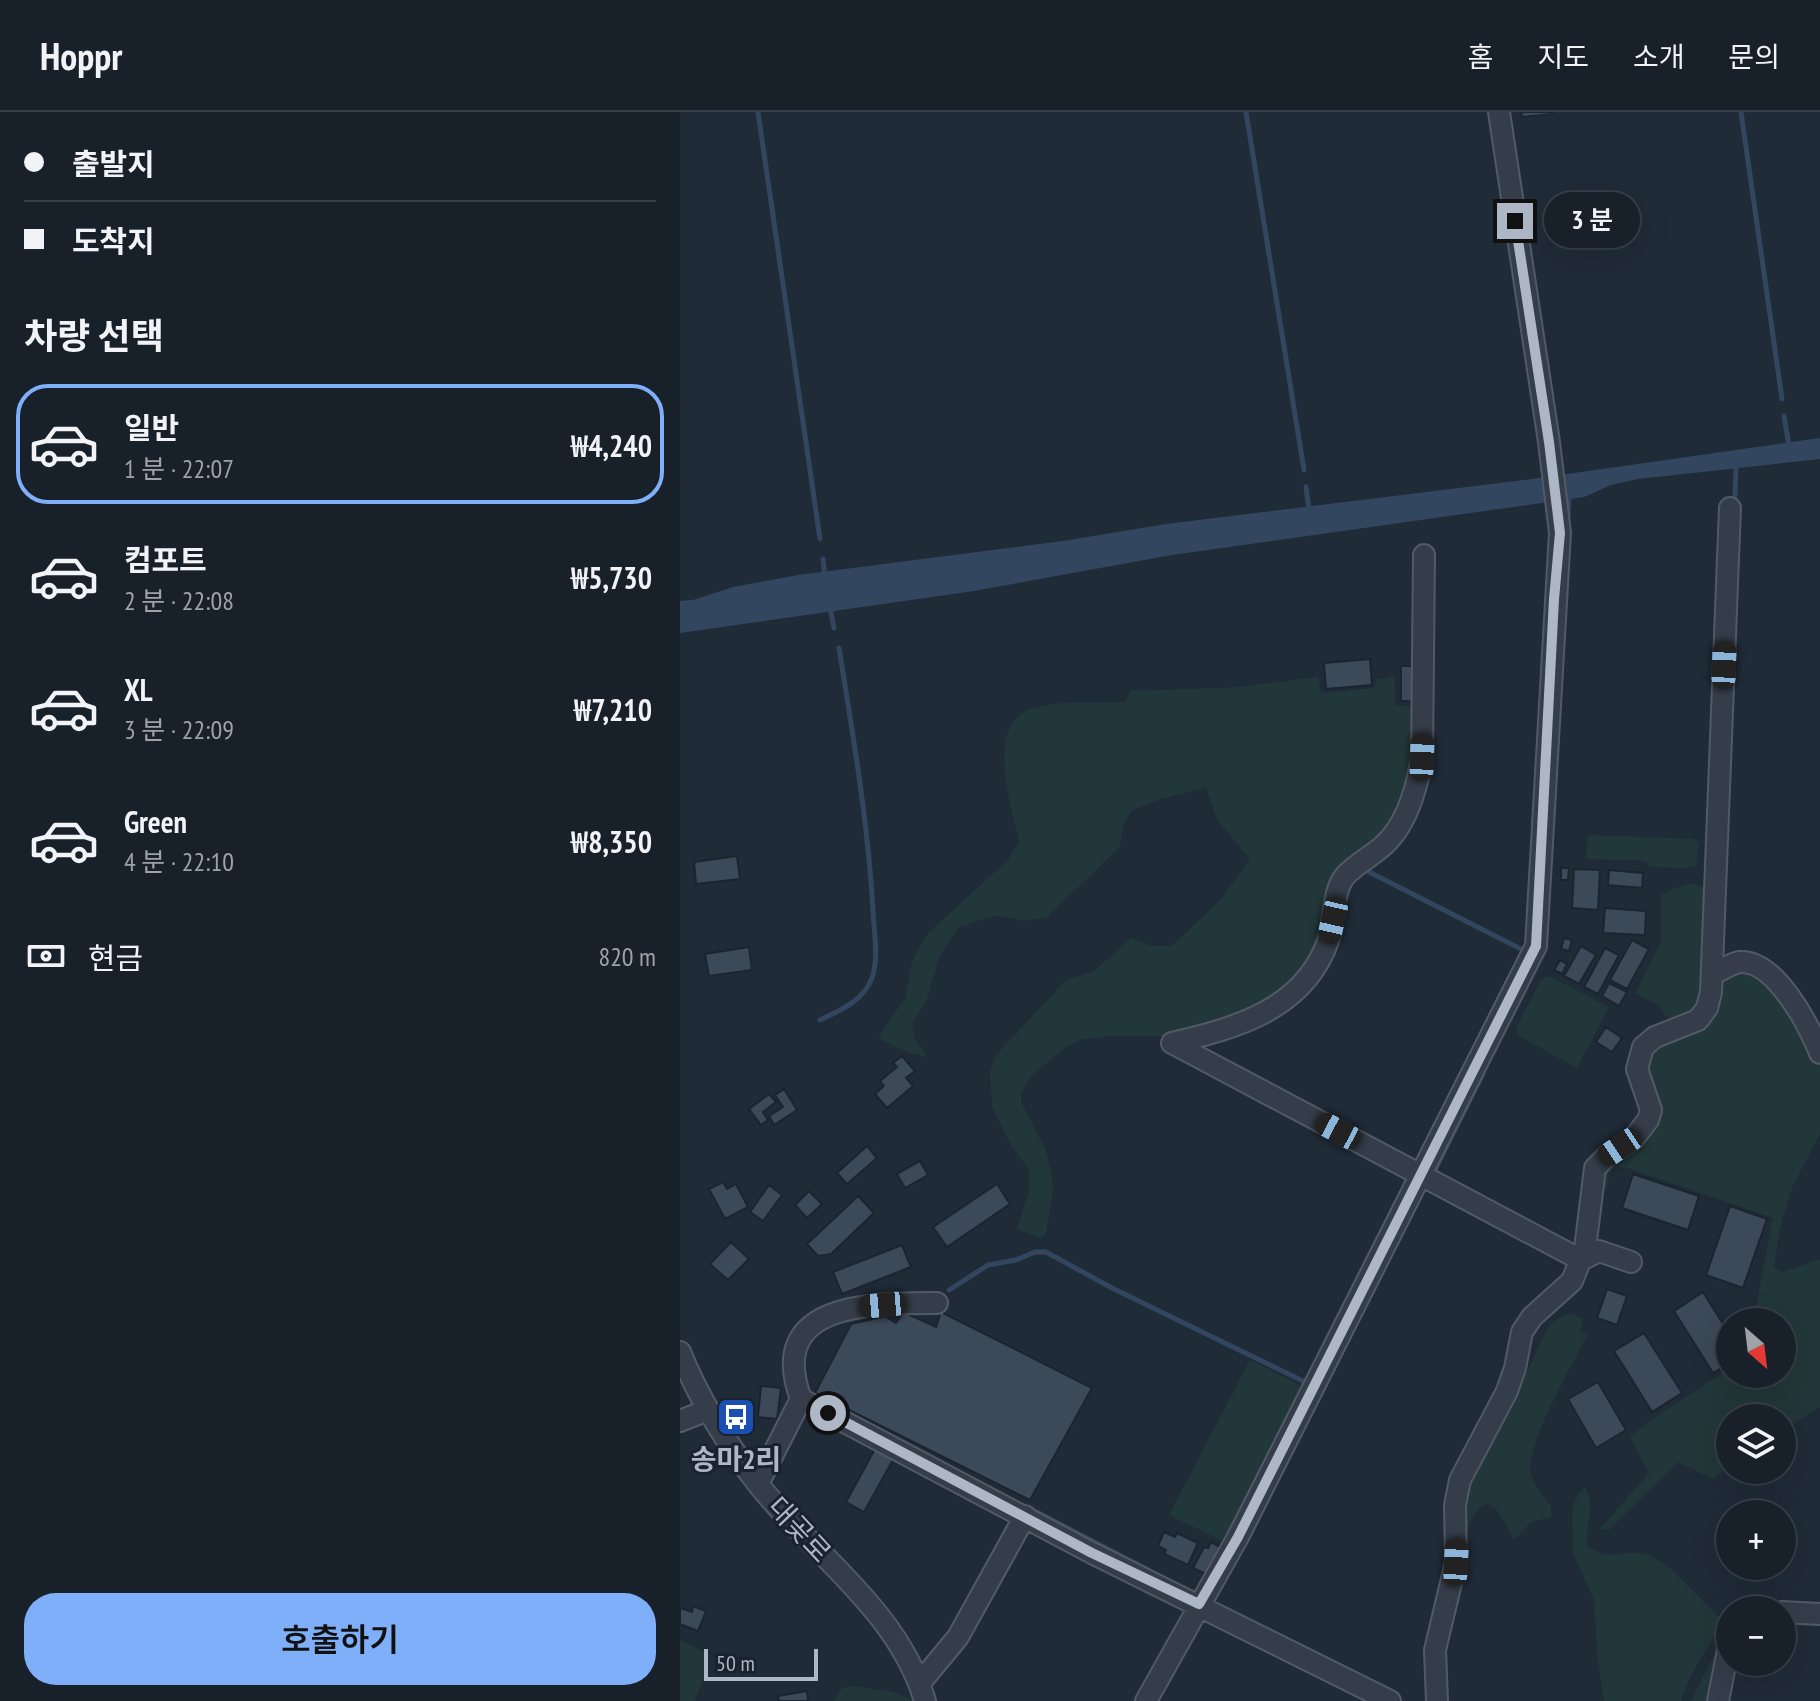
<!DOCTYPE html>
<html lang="ko">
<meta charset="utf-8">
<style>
:root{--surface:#18202a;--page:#252d36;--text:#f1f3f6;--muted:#9fa3a8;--line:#363e47;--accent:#80aff9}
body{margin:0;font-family:"PT Sans Narrow","Noto Sans KR",sans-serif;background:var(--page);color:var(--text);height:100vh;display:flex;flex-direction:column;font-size:30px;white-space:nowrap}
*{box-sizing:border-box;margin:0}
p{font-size:26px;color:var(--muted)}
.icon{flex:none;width:44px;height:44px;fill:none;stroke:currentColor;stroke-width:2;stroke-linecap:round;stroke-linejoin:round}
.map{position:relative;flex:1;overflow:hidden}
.sheet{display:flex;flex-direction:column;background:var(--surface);width:680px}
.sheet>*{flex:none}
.guide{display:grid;align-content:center;height:176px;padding:0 24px;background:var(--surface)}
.needle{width:52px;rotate:152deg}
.tools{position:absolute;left:1036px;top:1196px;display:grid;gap:16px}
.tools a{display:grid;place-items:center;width:80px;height:80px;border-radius:50%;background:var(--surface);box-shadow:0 8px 32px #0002,0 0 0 2px var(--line);font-size:40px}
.scale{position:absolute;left:24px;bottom:20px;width:114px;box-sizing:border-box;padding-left:8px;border:4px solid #aeb7c5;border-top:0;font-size:22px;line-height:28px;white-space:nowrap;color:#aeb7c5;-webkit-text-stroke:6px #19222d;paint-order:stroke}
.end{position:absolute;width:36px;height:36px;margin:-18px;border:10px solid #aeb7c5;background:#111;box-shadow:0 0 0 4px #111}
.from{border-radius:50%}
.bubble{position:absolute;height:56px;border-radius:28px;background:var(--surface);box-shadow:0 8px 32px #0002,0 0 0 2px var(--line);font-size:26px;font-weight:600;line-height:56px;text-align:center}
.car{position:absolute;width:24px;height:48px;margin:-24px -12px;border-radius:10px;box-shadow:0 0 6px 2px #0007;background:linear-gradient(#222 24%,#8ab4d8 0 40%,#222 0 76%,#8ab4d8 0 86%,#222 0)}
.guide b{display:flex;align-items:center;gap:28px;height:76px;font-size:30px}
.guide b+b{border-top:2px solid var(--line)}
.guide i{width:20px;height:20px;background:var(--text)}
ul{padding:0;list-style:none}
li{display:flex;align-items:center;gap:24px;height:120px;margin:0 16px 12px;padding:0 8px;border:4px solid transparent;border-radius:32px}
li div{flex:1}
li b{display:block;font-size:30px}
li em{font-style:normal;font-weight:600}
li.active{border-color:var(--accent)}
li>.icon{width:72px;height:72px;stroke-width:1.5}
h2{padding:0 24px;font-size:36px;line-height:96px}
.pay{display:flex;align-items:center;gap:20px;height:88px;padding:0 24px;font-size:30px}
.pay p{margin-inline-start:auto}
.cta{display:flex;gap:16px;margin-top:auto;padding:16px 24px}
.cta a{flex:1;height:92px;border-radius:32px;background:var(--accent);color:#111;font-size:32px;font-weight:600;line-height:92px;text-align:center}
header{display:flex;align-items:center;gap:48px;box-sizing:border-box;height:112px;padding:0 40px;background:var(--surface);border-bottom:2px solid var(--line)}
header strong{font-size:38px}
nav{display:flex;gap:44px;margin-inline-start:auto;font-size:28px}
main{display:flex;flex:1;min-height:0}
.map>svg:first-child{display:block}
.green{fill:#223739}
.water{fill:#334660}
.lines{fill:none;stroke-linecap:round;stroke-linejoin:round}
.stream{stroke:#334660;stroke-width:5}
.building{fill:#3c4958;stroke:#1b242f;stroke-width:2}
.minor-casing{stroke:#515a66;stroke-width:24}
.minor{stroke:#343d49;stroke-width:20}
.route{stroke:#aeb7c5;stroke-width:10}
.labels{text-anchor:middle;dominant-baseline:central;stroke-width:6;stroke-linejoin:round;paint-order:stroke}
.poi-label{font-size:28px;font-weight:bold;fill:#aeb7c5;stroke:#19222d}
.street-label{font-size:28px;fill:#aeb7c5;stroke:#19222d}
</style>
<header>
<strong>Hoppr</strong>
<nav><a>홈</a><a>지도</a><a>소개</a><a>문의</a></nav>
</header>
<main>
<section class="sheet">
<div class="guide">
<b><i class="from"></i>출발지</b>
<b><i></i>도착지</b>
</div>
<h2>차량 선택</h2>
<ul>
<li class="active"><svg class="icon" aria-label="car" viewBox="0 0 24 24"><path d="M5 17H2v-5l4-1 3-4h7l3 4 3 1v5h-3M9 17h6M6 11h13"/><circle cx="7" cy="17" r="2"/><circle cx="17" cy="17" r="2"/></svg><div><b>일반</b><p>1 분 · 22:07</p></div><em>₩4,240</em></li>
<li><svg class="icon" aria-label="car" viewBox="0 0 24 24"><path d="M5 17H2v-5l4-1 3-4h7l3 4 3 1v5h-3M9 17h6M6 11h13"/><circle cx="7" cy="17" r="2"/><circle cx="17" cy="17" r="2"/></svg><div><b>컴포트</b><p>2 분 · 22:08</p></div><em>₩5,730</em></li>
<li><svg class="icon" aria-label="car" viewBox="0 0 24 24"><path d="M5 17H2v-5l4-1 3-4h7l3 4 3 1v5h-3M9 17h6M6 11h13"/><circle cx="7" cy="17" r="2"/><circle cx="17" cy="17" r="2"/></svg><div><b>XL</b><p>3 분 · 22:09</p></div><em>₩7,210</em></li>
<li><svg class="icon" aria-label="car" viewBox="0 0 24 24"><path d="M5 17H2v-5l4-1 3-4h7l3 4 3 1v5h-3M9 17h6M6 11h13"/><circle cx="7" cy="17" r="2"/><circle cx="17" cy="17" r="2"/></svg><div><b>Green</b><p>4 분 · 22:10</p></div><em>₩8,350</em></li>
</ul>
<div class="pay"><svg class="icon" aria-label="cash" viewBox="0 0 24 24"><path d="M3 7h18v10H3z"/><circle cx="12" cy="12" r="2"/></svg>현금<p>820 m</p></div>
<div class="cta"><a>호출하기</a></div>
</section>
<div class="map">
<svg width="1140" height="1589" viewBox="0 0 1140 1589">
<rect width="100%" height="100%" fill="#202b38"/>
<path class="green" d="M 638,565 L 641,581 L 695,576 L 697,567 L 714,565 L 716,593 L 738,595 L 733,664 L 707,722 L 661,759 L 632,851 L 591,891 L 518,918 L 489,924 L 435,924 L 404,927 L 387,934 L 350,965 L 341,983 L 342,992 L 365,1036 L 372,1062 L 373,1078 L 366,1122 L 360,1126 L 337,1117 L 349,1079 L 349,1057 L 332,1035 L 312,995 L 310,960 L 316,943 L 386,868 L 414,859 L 451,826 L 472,834 L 492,834 L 541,787 L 570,747 L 537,708 L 526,675 L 472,690 L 451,699 L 443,715 L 440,735 L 367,805 L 344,809 L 316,803 L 279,815 L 260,843 L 246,890 L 232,911 L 234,925 L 246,943 L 251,946 L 228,941 L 198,926 L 225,886 L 232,849 L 248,821 L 328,748 L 339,729 C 332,696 305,617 348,598 C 373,587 417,592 445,590 L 450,579 L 559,575 Z
M 912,723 L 1013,727 L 1019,731 L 1016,753 L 1006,756 L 971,755 L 965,749 L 912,747 L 906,746 L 908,725 Z
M 1006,772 C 1016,772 1023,772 1028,780 L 1022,901 L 992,912 L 978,893 L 956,881 L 981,829 L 981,782 Z
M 1070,855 L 1098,879 L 1140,942 L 1140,1021 L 1112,1076 L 1099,1120 L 1094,1156 L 1102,1160 L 1140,1147 L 1140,1295 L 1102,1318 L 1102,1306 L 1050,1306 L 1050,1354 L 1033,1367 L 998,1350 L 929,1418 L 920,1417 L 969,1361 L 950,1325 L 971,1308 L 1050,1256 L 1050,1262 L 1102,1262 L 1102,1210 L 1073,1210 L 1093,1106 L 948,1056 L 938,1055 L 929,1061 L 927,1078 L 915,1076 L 919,1057 L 959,1029 L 962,964 L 967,934 L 1006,917 L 1041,862 Z
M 869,864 L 929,895 L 897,956 L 837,923 L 836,916 L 861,868 Z
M 891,1201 L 903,1207 L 900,1219 L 908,1222 C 894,1250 844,1335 851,1362 C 854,1374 864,1386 871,1394 L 871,1405 L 851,1410 L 834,1428 C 813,1387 803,1375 784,1426 C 773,1372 803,1350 826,1306 C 841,1276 853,1244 869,1214 L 880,1205 Z
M 570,1248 L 624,1275 L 545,1430 L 489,1403 Z
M 905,1374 C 916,1396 905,1411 908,1434 C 935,1453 941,1435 968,1443 C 991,1450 1023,1491 1043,1509 L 1008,1569 L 1001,1589 L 924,1589 L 917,1542 L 914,1488 L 893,1441 L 892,1401 L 895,1387 Z
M 0,1528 L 26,1540 L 24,1564 L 15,1589 L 0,1589 Z
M 1039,1541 L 1040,1546 L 1027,1589 L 1011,1589 L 1034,1543 Z
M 176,1574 L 217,1581 L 233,1589 L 154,1589 L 162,1576 Z"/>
<path class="water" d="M 1140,326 L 1140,347 L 958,367 L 931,373 L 904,385 L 492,443 L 294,479 L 0,521 L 0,489 L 13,488 L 53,475 L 118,463 L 383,429 L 486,412 L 852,367 Z"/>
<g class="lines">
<path class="stream" d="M 78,0 L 140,427
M 566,0 L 624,358
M 1061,0 L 1102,287
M 1104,304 L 1109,334
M 626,375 L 629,397
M 1055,384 L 1056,353
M 888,405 L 889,383
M 143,447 L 145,466
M 150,495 L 154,516
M 689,760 L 847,840
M 140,908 C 160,899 184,888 192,866 C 199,846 194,820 193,799 C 188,710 173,623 159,536
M 755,1058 L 803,962
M 269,1178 L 308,1153 L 336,1148 L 355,1140 L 366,1140 L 432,1176 L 625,1270
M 351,1397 L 468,1458"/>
</g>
<path class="building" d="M 841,0 L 872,0 L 873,2 L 842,5 Z
M 690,547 L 692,573 L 646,577 L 644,551 Z
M 721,554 L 740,554 L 740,589 L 721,589 Z
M 57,744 L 60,767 L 16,772 L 14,750 Z
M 881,756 L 889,756 L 888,768 L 881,768 Z
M 894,757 L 920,758 L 918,798 L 892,796 Z
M 929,758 L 963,761 L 962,776 L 928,773 Z
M 925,796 L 966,799 L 965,823 L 923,821 Z
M 884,826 L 892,828 L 889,839 L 881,837 Z
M 952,828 L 969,837 L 947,877 L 930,868 Z
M 901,834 L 916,843 L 899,872 L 884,864 Z
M 69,835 L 72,858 L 29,864 L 25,842 Z
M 925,836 L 939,843 L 918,882 L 904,875 Z
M 880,848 L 887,852 L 882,862 L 874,858 Z
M 929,871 L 947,880 L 939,894 L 922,884 Z
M 926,915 L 942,926 L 932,940 L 916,930 Z
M 222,944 L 235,959 L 226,966 L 233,974 L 207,996 L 195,982 L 204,974 L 200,969 L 217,955 L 213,951 Z
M 104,977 L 117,998 L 94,1013 L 89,1004 L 103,995 L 95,983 Z
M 89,982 L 96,990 L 83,1000 L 88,1008 L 81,1013 L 69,997 Z
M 187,1034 L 197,1046 L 167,1072 L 157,1061 Z
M 240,1049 L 248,1063 L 225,1076 L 217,1062 Z
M 953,1062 L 1019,1084 L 1008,1118 L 942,1096 Z
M 43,1070 L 47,1077 L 56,1072 L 68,1095 L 45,1107 L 29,1077 Z
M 317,1072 L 330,1092 L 267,1135 L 253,1115 Z
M 89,1073 L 102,1083 L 83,1109 L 70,1100 Z
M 129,1079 L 142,1092 L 127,1106 L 115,1093 Z
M 178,1084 L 194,1101 L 151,1142 L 138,1144 L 127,1132 Z
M 1050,1094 L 1087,1107 L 1063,1176 L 1026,1163 Z
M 51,1130 L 69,1147 L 48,1168 L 30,1152 Z
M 222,1133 L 231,1155 L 162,1182 L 153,1160 Z
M 927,1177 L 947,1184 L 937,1213 L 917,1206 Z
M 1023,1180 L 1050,1223 L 1050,1251 L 1033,1261 L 994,1199 Z
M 223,1200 L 256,1215 L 261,1200 L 412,1276 L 350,1388 L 135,1281 L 171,1212 L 205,1204 L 216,1211 Z
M 964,1221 L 1002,1281 L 972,1300 L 934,1239 Z
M 918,1270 L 946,1318 L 916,1336 L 888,1287 Z
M 81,1274 L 101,1276 L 97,1307 L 78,1305 Z
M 196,1335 L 214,1346 L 184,1400 L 166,1390 Z
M 484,1420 L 495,1425 L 497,1421 L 518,1431 L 508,1453 L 484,1442 L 486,1438 L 478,1434 Z
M 531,1430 L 542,1436 L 528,1463 L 513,1456 L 524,1435 L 528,1436 Z
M 13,1494 L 26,1499 L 18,1519 L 0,1512 L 0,1496 L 12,1500 Z
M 127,1579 L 128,1589 L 99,1589 L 98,1584 Z"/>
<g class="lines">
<g class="minor-casing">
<path id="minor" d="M 1032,863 C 1040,859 1051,851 1060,850 C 1096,848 1129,914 1140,941
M 492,931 C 557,916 624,897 648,829 C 655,809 652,780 665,764 C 676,752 692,744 704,733 C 727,712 737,676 742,645 L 744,443
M 492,931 L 901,1148 L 919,1139 L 951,1150
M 0,1240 C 19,1287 47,1332 78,1372 C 135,1444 218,1498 245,1589
M 121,1287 C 85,1190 192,1191 257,1191
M 0,1309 L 28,1298
M 78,1372 L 121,1287 L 412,1441 L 710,1589
M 1102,1500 L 1140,1502
M 240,1571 L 278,1525 L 345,1404
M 466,1589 L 558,1425 L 856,834 L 880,421 L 869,330 L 819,0
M 757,1589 L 755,1538 L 776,1450 L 775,1393 L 780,1368 L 827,1279 L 835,1256 L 842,1220 L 852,1205 L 892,1169 L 905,1137 L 915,1056 L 927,1044 L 954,1026 L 968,1008 L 971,998 L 957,957 L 963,935 L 975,925 L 1018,908 L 1027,896 L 1031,880 L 1050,396
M 1038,1589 L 1050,1528"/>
</g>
<use href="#minor" class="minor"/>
</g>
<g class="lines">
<path class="route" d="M 148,1301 L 412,1441 L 519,1492 L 558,1425 L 856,834 L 874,487 L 880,421 L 869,330 L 835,109"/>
</g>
<defs>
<g id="bus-square" transform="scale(2)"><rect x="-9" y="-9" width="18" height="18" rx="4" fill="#1a4fb4" stroke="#19222d"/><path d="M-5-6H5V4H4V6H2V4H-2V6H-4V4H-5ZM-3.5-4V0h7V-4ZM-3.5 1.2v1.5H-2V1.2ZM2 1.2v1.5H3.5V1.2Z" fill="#fff"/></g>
</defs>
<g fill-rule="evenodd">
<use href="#bus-square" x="56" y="1305"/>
</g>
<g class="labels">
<g class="poi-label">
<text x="56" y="1346">송마2리</text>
</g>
<g class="street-label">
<text transform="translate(120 1417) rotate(47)">대곶로</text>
</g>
</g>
</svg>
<div class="tools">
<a><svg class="needle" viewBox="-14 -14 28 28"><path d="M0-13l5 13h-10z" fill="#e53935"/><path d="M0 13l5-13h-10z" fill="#9fa3a8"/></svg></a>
<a><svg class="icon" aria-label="layers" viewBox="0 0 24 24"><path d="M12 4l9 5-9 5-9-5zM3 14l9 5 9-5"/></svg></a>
<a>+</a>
<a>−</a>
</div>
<div class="scale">50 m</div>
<i class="end from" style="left:148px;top:1301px"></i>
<i class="end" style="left:835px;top:109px"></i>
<div class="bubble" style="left:864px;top:80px;width:96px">3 분</div>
<i class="car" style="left:1044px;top:553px;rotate:2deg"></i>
<i class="car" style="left:742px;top:645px;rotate:2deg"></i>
<i class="car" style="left:653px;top:808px;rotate:193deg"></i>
<i class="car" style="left:658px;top:1019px;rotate:298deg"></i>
<i class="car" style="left:940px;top:1035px;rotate:236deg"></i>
<i class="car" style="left:203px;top:1193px;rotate:265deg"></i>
<i class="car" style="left:776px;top:1450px;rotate:3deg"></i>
</div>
</main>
